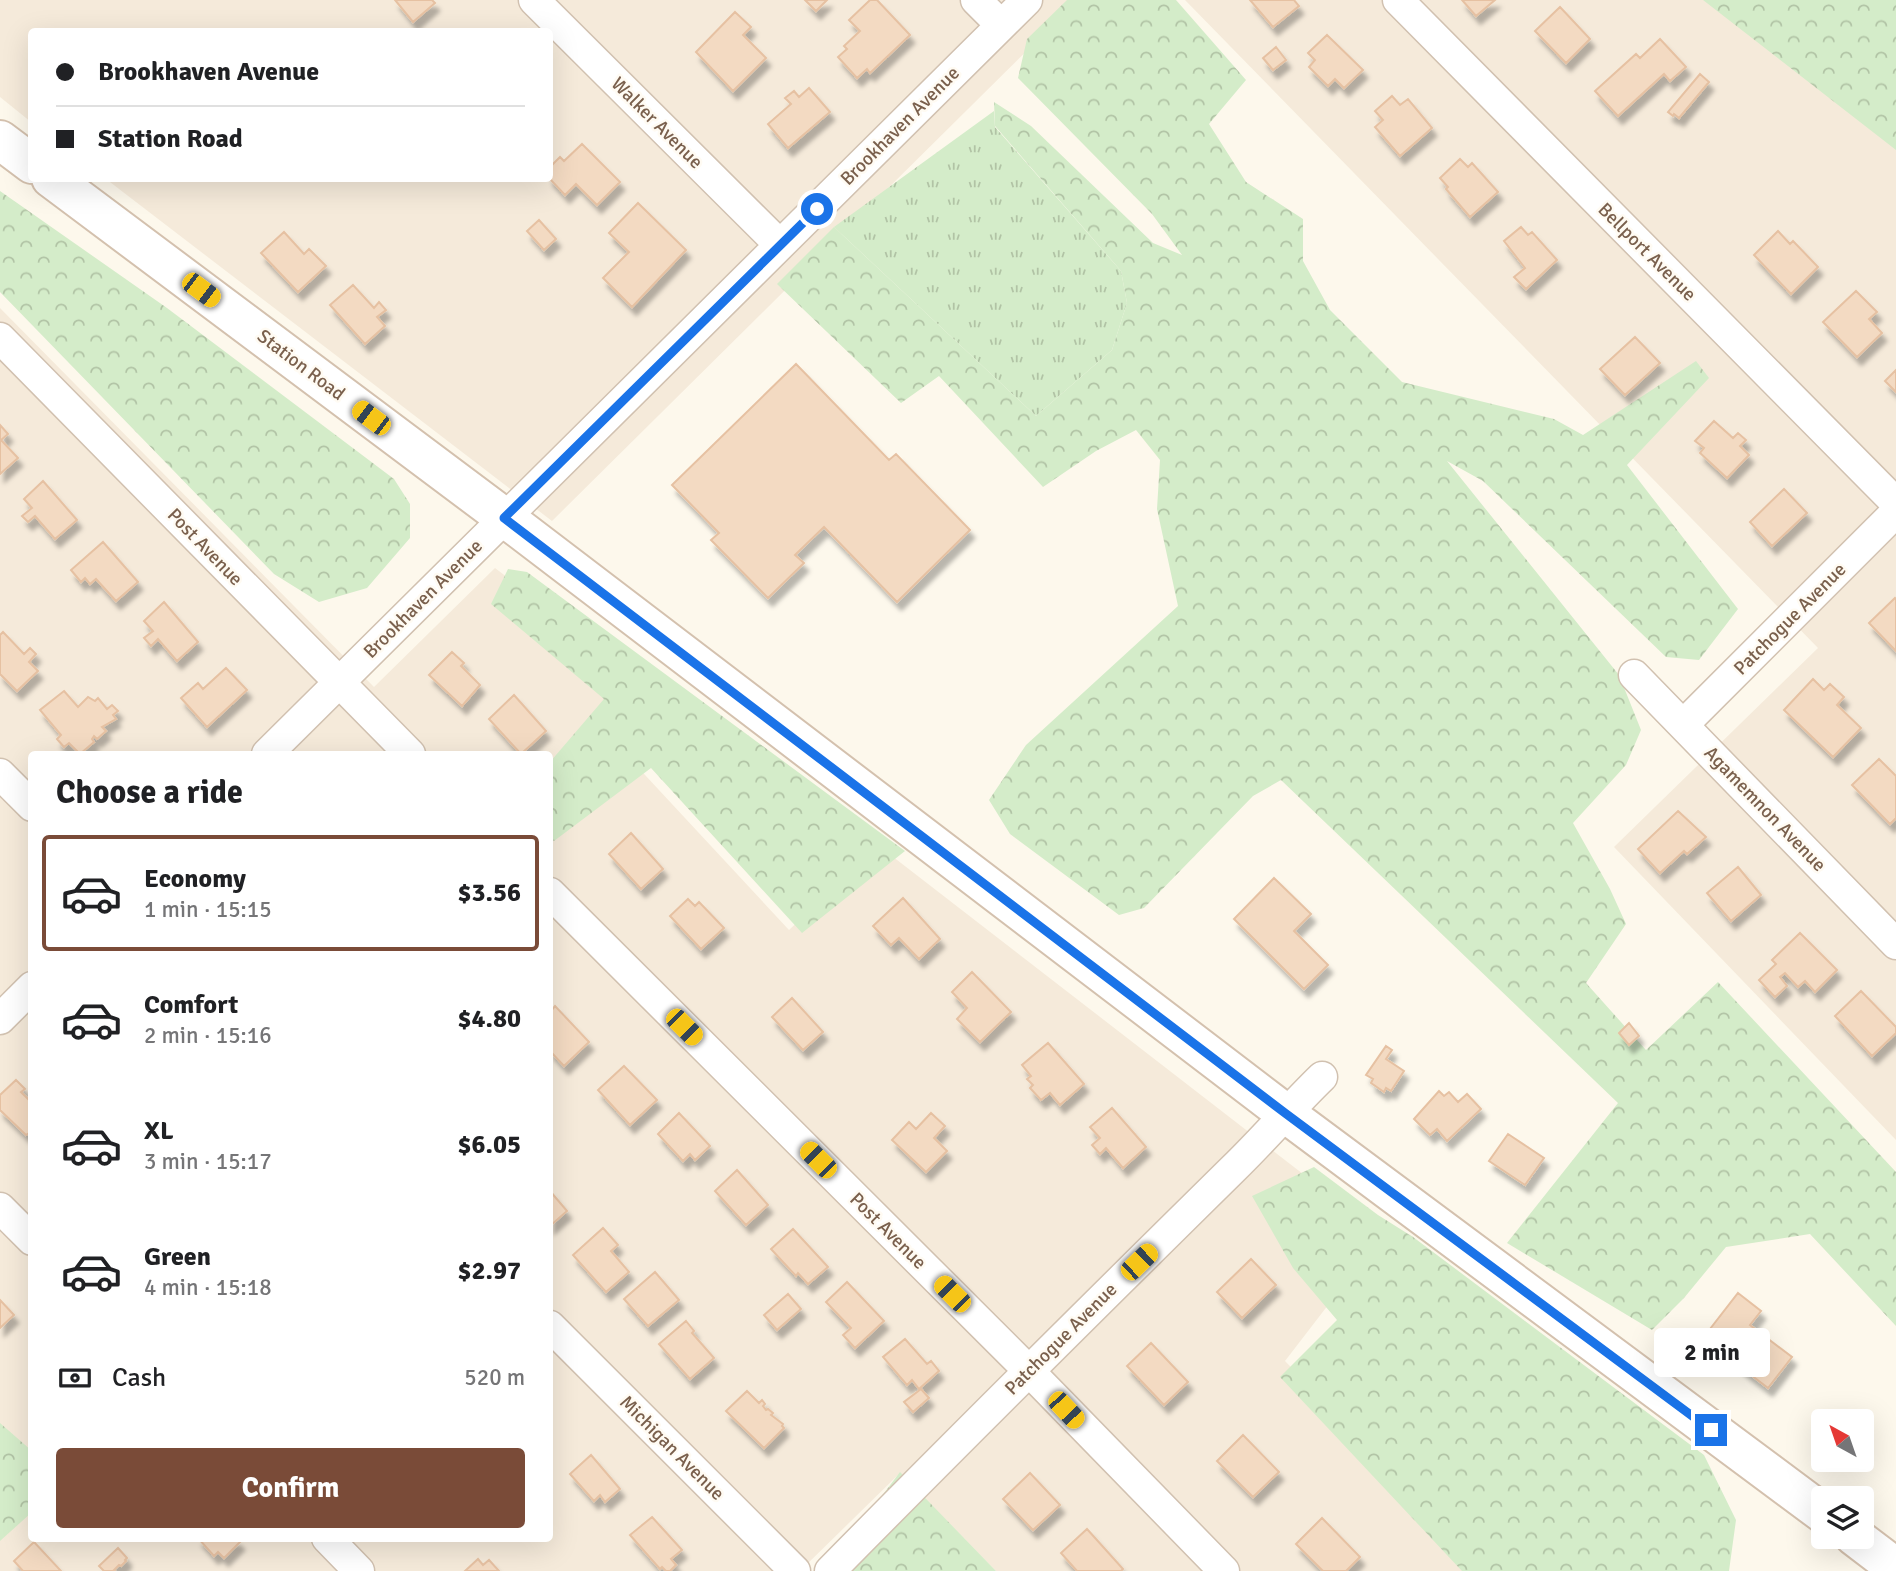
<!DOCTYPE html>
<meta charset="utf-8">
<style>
:root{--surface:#fff;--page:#f6f6f6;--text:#202124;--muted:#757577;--line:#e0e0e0;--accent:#7a4b38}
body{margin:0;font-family:Signika,sans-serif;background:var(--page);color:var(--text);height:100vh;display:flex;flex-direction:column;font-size:26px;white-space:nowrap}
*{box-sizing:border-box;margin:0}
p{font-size:23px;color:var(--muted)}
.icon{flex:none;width:38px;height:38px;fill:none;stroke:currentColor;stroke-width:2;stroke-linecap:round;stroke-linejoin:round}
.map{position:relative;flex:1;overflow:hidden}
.drawer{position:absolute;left:28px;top:751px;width:525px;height:791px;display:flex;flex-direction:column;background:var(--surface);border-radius:7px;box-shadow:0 7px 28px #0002}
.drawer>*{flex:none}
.guide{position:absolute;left:28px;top:28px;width:525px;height:154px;border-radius:7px;box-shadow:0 7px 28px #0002;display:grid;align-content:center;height:154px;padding:0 28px;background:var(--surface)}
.needle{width:46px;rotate:320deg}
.fabs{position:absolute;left:1811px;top:1409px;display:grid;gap:14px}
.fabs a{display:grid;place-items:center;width:63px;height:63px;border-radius:7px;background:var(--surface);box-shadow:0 7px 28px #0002;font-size:35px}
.end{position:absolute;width:32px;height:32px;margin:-16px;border:9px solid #1a73e8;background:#fff;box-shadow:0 0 0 4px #fff}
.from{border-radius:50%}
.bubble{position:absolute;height:49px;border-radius:7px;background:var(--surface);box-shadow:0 7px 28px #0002;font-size:23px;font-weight:700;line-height:49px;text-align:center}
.car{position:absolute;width:21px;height:42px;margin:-21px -10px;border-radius:9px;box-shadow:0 0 5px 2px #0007;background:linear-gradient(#f5c518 24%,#345 0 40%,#f5c518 0 76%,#345 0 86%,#f5c518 0)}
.guide b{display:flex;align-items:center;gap:24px;height:66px;font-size:26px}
.guide b+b{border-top:2px solid var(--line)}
.guide i{width:18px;height:18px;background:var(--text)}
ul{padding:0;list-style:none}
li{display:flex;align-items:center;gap:21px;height:116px;margin:0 14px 10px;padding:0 14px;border:4px solid transparent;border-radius:7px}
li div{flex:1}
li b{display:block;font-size:26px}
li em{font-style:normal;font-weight:700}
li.selected{border-color:var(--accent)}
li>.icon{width:63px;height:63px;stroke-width:1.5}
h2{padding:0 28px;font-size:32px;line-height:84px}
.pay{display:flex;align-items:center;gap:18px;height:77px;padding:0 28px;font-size:26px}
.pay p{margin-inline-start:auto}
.cta{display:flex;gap:14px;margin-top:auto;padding:14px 28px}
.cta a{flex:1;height:80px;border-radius:7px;background:var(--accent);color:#fff;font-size:28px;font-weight:700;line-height:80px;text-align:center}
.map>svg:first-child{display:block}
.residential{fill:#f5eada;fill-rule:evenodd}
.grass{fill:url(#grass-tufts)}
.forest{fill:url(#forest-crowns)}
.building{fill:#f3dac2;stroke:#e6c1a2;stroke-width:2;filter:url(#shadow)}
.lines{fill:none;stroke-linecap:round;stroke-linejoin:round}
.street-casing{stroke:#d1c1b0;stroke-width:33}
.secondary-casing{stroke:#d4c1ae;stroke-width:42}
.street{stroke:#fff;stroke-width:30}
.secondary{stroke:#fff;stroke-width:38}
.route{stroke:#1a73e8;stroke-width:9}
.labels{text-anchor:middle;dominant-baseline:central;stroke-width:5;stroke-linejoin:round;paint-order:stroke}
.street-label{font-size:19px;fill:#7a604d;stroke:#fffbf3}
</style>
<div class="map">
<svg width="1896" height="1571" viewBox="0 0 1896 1571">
<defs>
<pattern id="grass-tufts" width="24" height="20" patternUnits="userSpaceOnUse" patternTransform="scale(1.75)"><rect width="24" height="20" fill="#d4ecc9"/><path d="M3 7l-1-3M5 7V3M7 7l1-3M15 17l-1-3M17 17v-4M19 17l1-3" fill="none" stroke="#b1c3a5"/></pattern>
<pattern id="forest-crowns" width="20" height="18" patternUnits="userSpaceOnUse" patternTransform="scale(1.75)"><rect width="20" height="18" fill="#d4ecc9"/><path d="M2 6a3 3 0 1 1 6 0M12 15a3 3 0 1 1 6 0" fill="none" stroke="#b1c3a5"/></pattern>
<filter id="shadow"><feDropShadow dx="4.5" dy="8" stdDeviation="2" flood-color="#0004"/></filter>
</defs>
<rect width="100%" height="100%" fill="#fdf8ec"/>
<path class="residential" d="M 0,0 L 1078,0 L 552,521 L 106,179 L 550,178 L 550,32 L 32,32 L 31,122 L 0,97 Z
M 1185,0 L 1713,0 L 1896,146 L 1896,1140 L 1614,847 L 1818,648 Z
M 0,308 L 374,687 L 495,568 L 666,698 L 619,747 L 789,930 L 879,846 L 1382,1235 L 1285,1361 L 1490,1571 L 996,1571 L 900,1473 L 800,1571 L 0,1571 ZM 32,754 L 550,754 L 550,1538 L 32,1538 Z"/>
<path class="grass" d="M 994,111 L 995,127 L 1121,271 L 1127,303 L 1112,350 L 1036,416 L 834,227 Z"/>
<path class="forest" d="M 1067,0 L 1176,0 L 1246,80 L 1209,124 L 1246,182 L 1303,219 L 1303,261 L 1330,310 L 1402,382 L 1554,419 L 1583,435 L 1696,361 L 1709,378 L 1627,465 L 1738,609 L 1699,660 L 1666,657 L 1483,481 L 1447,461 L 1619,675 L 1641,730 L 1626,765 L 1573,823 L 1610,889 L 1626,924 L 1586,983 L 1646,1050 L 1718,982 L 1896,1172 L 1896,1326 L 1810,1234 L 1726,1247 L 1684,1298 L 1652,1330 L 1507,1243 L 1618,1103 L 1281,780 L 1253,796 L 1144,908 L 1119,915 L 1010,834 L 989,800 L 1026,745 L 1178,606 L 1157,509 L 1160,460 L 1136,430 L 1096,451 L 1043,487 L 939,376 L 901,403 L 777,284 L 834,227 L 1036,416 L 1112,350 L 1127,303 L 1121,271 L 995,126 L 994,102 L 1031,126 L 1153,243 L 1182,255 L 1152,214 L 1018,78 L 1027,39 Z
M 1703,0 L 1896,0 L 1896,150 Z
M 0,191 L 167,308 L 394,479 L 410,504 L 410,538 L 367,588 L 319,602 L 274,574 L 0,292 Z
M 508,569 L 527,572 L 905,851 L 802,933 L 651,768 L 554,841 L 550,838 L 550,762 L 604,699 L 491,604 Z
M 1314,1167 L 1378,1215 L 1413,1237 L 1704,1455 L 1736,1520 L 1729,1571 L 1462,1571 L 1280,1377 L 1337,1320 L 1293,1268 L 1252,1196 Z
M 0,1423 L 32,1451 L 31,1513 L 0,1541 Z
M 900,1472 L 996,1571 L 825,1571 Z"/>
<path class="building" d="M 395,0 L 432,0 L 435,3 L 413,22 Z
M 805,0 L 827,0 L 816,11 Z
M 870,0 L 877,0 L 910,35 L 870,73 L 867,69 L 857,78 L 838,57 L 847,49 L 844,46 L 860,31 L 849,20 Z
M 1250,0 L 1294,0 L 1299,6 L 1273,27 Z
M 1462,0 L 1495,0 L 1476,16 Z
M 1560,7 L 1590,39 L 1566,63 L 1535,31 Z
M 735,12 L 751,27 L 743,35 L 766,58 L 733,91 L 696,52 Z
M 1327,35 L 1363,70 L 1344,88 L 1335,79 L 1328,86 L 1309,67 L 1315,60 L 1308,53 Z
M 1660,39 L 1686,67 L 1670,81 L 1664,74 L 1618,116 L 1595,91 L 1636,54 L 1640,58 Z
M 1276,47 L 1286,60 L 1273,70 L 1263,58 Z
M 1700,74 L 1709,82 L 1679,118 L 1674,114 L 1673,116 L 1668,112 Z
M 809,88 L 830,112 L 788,148 L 768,124 L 791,104 L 785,98 L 794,91 L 799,97 Z
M 1392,96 L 1400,105 L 1408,99 L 1432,128 L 1400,156 L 1375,127 L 1383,120 L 1375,111 Z
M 582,144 L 620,182 L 597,205 L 576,184 L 565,195 L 549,178 L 550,167 L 560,157 L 564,161 Z
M 1460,159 L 1468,167 L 1472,163 L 1498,192 L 1470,217 L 1446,189 L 1448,187 L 1440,178 Z
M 638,203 L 686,250 L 632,307 L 603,278 L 629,252 L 609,233 Z
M 539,220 L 556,239 L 544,250 L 527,231 Z
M 1521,227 L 1528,235 L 1532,232 L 1557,260 L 1526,289 L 1514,277 L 1525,268 L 1504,241 Z
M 1778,231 L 1790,244 L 1793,241 L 1818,267 L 1791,294 L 1754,255 Z
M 284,232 L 304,254 L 309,249 L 326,266 L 298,292 L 261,253 Z
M 353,285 L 374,308 L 379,302 L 386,310 L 377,317 L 385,326 L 365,344 L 330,305 Z
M 1856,291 L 1877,312 L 1869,319 L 1882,333 L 1857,357 L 1823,322 Z
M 1635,337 L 1660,363 L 1625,395 L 1600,369 Z
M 796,364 L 889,460 L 896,454 L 970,530 L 897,602 L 824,527 L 795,555 L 804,563 L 768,598 L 711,540 L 719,533 L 672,485 Z
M 1896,370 L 1896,392 L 1885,381 Z
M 1714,421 L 1733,438 L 1738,433 L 1746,440 L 1740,446 L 1749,455 L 1727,478 L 1700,453 L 1704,448 L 1695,441 Z
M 0,425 L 8,434 L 1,440 L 18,458 L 0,474 Z
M 43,481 L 77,520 L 55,539 L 35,516 L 28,522 L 22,516 L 32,508 L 24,499 Z
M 1784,489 L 1807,513 L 1772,546 L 1750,522 Z
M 103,542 L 138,582 L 116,601 L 96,579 L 90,584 L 85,578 L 81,582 L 71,570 Z
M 1895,598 L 1896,599 L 1896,651 L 1869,623 Z
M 164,602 L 198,642 L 177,661 L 158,639 L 151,646 L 144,638 L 153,631 L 144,621 Z
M 3,632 L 24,654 L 30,648 L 36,654 L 29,662 L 38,671 L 17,691 L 0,674 L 0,635 Z
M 452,652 L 464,663 L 461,666 L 480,685 L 462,706 L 429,675 Z
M 226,668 L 247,690 L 207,727 L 181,698 L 198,683 L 203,689 Z
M 1813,679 L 1824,690 L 1830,684 L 1844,697 L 1837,705 L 1861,728 L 1833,757 L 1784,710 Z
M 64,691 L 78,707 L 88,697 L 95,701 L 98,698 L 107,709 L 112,705 L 118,711 L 113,715 L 116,719 L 102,727 L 106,731 L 97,739 L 94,736 L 92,739 L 94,742 L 80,754 L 69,743 L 64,747 L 57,739 L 61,735 L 40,710 Z
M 514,695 L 546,731 L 521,754 L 489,719 Z
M 1879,759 L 1896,776 L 1896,818 L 1890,824 L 1852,785 Z
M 1678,811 L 1706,837 L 1687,854 L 1684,851 L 1660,873 L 1638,849 Z
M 631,833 L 663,869 L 641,889 L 609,854 Z
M 1738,867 L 1761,895 L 1731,921 L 1707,893 Z
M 1274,878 L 1311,914 L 1294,931 L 1328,965 L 1304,989 L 1234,919 Z
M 903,898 L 940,939 L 919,959 L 899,938 L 891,945 L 873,926 Z
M 688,899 L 695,906 L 699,902 L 724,928 L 701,949 L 670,916 Z
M 1800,933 L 1837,970 L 1815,992 L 1805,981 L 1798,987 L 1785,973 L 1780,977 L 1787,986 L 1775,997 L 1759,980 L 1776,964 L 1772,960 Z
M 972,972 L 1011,1012 L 980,1042 L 957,1019 L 967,1008 L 952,992 Z
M 1861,991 L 1896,1027 L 1896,1033 L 1872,1056 L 1835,1016 Z
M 792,998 L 823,1032 L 803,1050 L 772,1017 Z
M 555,1006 L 589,1042 L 564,1066 L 550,1051 L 550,1012 Z
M 1629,1023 L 1639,1036 L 1629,1045 L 1619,1033 Z
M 1048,1043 L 1084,1084 L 1060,1105 L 1050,1093 L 1041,1100 L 1030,1088 L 1033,1085 L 1027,1079 L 1031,1076 L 1022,1065 Z
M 1386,1046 L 1392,1050 L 1386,1059 L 1404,1071 L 1391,1091 L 1386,1088 L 1384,1092 L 1371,1083 L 1373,1079 L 1366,1075 Z
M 624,1066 L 657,1100 L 630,1125 L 598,1090 Z
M 16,1080 L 25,1089 L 21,1092 L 32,1103 L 32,1131 L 26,1135 L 0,1110 L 0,1095 Z
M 1439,1091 L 1444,1096 L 1449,1092 L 1458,1102 L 1467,1094 L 1481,1109 L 1447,1141 L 1437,1129 L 1430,1135 L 1414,1119 Z
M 1112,1108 L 1146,1147 L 1123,1168 L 1106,1148 L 1100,1154 L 1092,1145 L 1100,1138 L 1090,1127 Z
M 679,1113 L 710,1146 L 695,1160 L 690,1154 L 683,1161 L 658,1134 Z
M 931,1113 L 945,1126 L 934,1138 L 947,1151 L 926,1172 L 892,1140 L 909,1122 L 916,1129 Z
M 1508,1134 L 1544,1158 L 1525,1185 L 1489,1161 Z
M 737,1170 L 768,1205 L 746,1225 L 715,1191 Z
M 550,1191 L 567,1211 L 550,1226 Z
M 603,1228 L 618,1245 L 611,1251 L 629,1272 L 606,1292 L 573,1255 Z
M 793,1229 L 828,1267 L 808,1284 L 798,1273 L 796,1276 L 771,1249 Z
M 1251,1259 L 1276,1285 L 1242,1318 L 1217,1292 Z
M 655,1272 L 679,1300 L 648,1326 L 624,1299 Z
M 847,1282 L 884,1321 L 855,1348 L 843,1335 L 851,1328 L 826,1302 Z
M 1738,1293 L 1761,1311 L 1750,1325 L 1792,1357 L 1768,1388 L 1703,1338 Z
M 788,1294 L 801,1309 L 777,1330 L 764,1315 Z
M 0,1300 L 14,1315 L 0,1328 Z
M 686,1321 L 694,1331 L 692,1333 L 714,1358 L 690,1379 L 659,1344 Z
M 905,1339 L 927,1364 L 931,1361 L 939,1371 L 919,1389 L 912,1380 L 907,1385 L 883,1357 Z
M 1151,1343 L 1188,1382 L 1164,1405 L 1127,1366 Z
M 921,1389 L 929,1398 L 913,1412 L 904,1402 Z
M 747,1391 L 759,1403 L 762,1400 L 765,1404 L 763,1406 L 766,1410 L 768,1409 L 773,1413 L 771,1415 L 783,1424 L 782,1426 L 784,1428 L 764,1448 L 726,1411 Z
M 1243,1435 L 1279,1472 L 1253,1497 L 1217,1461 Z
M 591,1455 L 620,1489 L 605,1502 L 600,1495 L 594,1501 L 570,1474 Z
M 1030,1473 L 1060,1505 L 1033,1530 L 1003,1499 Z
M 652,1517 L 682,1550 L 671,1559 L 676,1565 L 670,1571 L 666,1571 L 662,1567 L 660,1569 L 630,1535 Z
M 1322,1518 L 1360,1557 L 1346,1571 L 1323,1571 L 1296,1544 Z
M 1087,1529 L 1123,1569 L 1121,1571 L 1077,1571 L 1061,1553 Z
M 198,1538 L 236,1538 L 240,1542 L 224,1558 L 218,1552 L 214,1556 Z
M 34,1542 L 61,1571 L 23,1571 L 14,1561 Z
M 118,1548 L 127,1558 L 125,1560 L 126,1561 L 121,1566 L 119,1565 L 114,1570 L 115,1571 L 104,1571 L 99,1566 Z
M 478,1559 L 483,1565 L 489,1560 L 499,1571 L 465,1571 Z"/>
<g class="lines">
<g class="street-casing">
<path id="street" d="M 534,0 L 780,245
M 976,0 L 1001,25
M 1398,0 L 1896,503
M 0,338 L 410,754
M 1634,675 L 1896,944
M 1683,725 L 1896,512
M 267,754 L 1027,0
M 0,774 L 32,806
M 550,893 L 1028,1370 L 1224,1571
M 0,1019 L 32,987
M 0,1208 L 32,1240
M 550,1326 L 795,1571
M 327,1538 L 359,1571
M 830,1571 C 963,1436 1098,1302 1233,1169 C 1264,1139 1291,1107 1322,1077"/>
</g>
<g class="secondary-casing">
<path id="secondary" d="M 0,140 L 32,164
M 51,178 L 521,530 L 1285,1113 L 1824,1514
M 1854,1536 L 1896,1568"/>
</g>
<use href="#street" class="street"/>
<use href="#secondary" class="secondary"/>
</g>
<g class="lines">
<path class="route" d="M 817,209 L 504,518 L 1285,1113 L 1711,1430"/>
</g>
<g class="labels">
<g class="street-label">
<text transform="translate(657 123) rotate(45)">Walker Avenue</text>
<text transform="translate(900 126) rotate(-45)">Brookhaven Avenue</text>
<text transform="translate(1647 252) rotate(45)">Bellport Avenue</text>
<text transform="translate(301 365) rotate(37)">Station Road</text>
<text transform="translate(205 547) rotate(46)">Post Avenue</text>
<text transform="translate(423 599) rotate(-45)">Brookhaven Avenue</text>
<text transform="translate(1790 619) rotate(-45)">Patchogue Avenue</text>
<text transform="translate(1765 809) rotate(46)">Agamemnon Avenue</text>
<text transform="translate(888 1231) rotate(45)">Post Avenue</text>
<text transform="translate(1061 1339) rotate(-45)">Patchogue Avenue</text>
<text transform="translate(672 1448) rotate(45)">Michigan Avenue</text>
</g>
</g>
</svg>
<div class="fabs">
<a><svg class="needle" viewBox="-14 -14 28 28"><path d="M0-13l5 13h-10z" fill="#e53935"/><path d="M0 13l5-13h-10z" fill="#757577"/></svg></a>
<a><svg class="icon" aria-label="layers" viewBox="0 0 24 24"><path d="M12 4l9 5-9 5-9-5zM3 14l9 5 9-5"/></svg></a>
</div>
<i class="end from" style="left:817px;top:209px"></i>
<i class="end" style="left:1711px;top:1430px"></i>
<div class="bubble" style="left:1654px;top:1328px;width:116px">2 min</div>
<i class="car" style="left:201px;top:290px;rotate:127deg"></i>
<i class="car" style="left:371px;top:418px;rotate:307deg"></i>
<i class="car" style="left:684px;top:1027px;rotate:135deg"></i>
<i class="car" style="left:818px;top:1160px;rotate:315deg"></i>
<i class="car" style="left:1139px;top:1262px;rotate:46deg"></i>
<i class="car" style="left:952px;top:1294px;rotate:315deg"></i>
<i class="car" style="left:1066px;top:1410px;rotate:137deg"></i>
<div class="guide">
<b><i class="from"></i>Brookhaven Avenue</b>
<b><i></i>Station Road</b>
</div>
<section class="drawer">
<h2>Choose a ride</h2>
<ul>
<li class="selected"><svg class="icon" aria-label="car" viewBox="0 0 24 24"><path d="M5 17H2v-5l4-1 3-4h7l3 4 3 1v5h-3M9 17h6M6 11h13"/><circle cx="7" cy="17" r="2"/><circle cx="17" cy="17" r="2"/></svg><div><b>Economy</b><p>1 min · 15:15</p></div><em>$3.56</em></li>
<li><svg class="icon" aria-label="car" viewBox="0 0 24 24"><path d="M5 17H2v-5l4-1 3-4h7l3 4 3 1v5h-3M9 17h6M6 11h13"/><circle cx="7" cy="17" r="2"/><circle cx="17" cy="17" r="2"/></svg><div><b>Comfort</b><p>2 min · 15:16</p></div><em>$4.80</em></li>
<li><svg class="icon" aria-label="car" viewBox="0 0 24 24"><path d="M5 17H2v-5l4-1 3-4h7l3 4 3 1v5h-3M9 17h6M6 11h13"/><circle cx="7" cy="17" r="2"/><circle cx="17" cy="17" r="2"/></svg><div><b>XL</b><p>3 min · 15:17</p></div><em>$6.05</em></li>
<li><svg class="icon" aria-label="car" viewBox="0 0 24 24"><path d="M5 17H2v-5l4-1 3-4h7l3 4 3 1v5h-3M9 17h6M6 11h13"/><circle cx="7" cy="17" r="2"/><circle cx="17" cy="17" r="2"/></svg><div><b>Green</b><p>4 min · 15:18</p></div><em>$2.97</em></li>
</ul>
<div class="pay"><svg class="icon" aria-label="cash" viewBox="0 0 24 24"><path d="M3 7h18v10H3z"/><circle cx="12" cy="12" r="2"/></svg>Cash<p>520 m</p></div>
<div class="cta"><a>Confirm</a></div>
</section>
</div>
